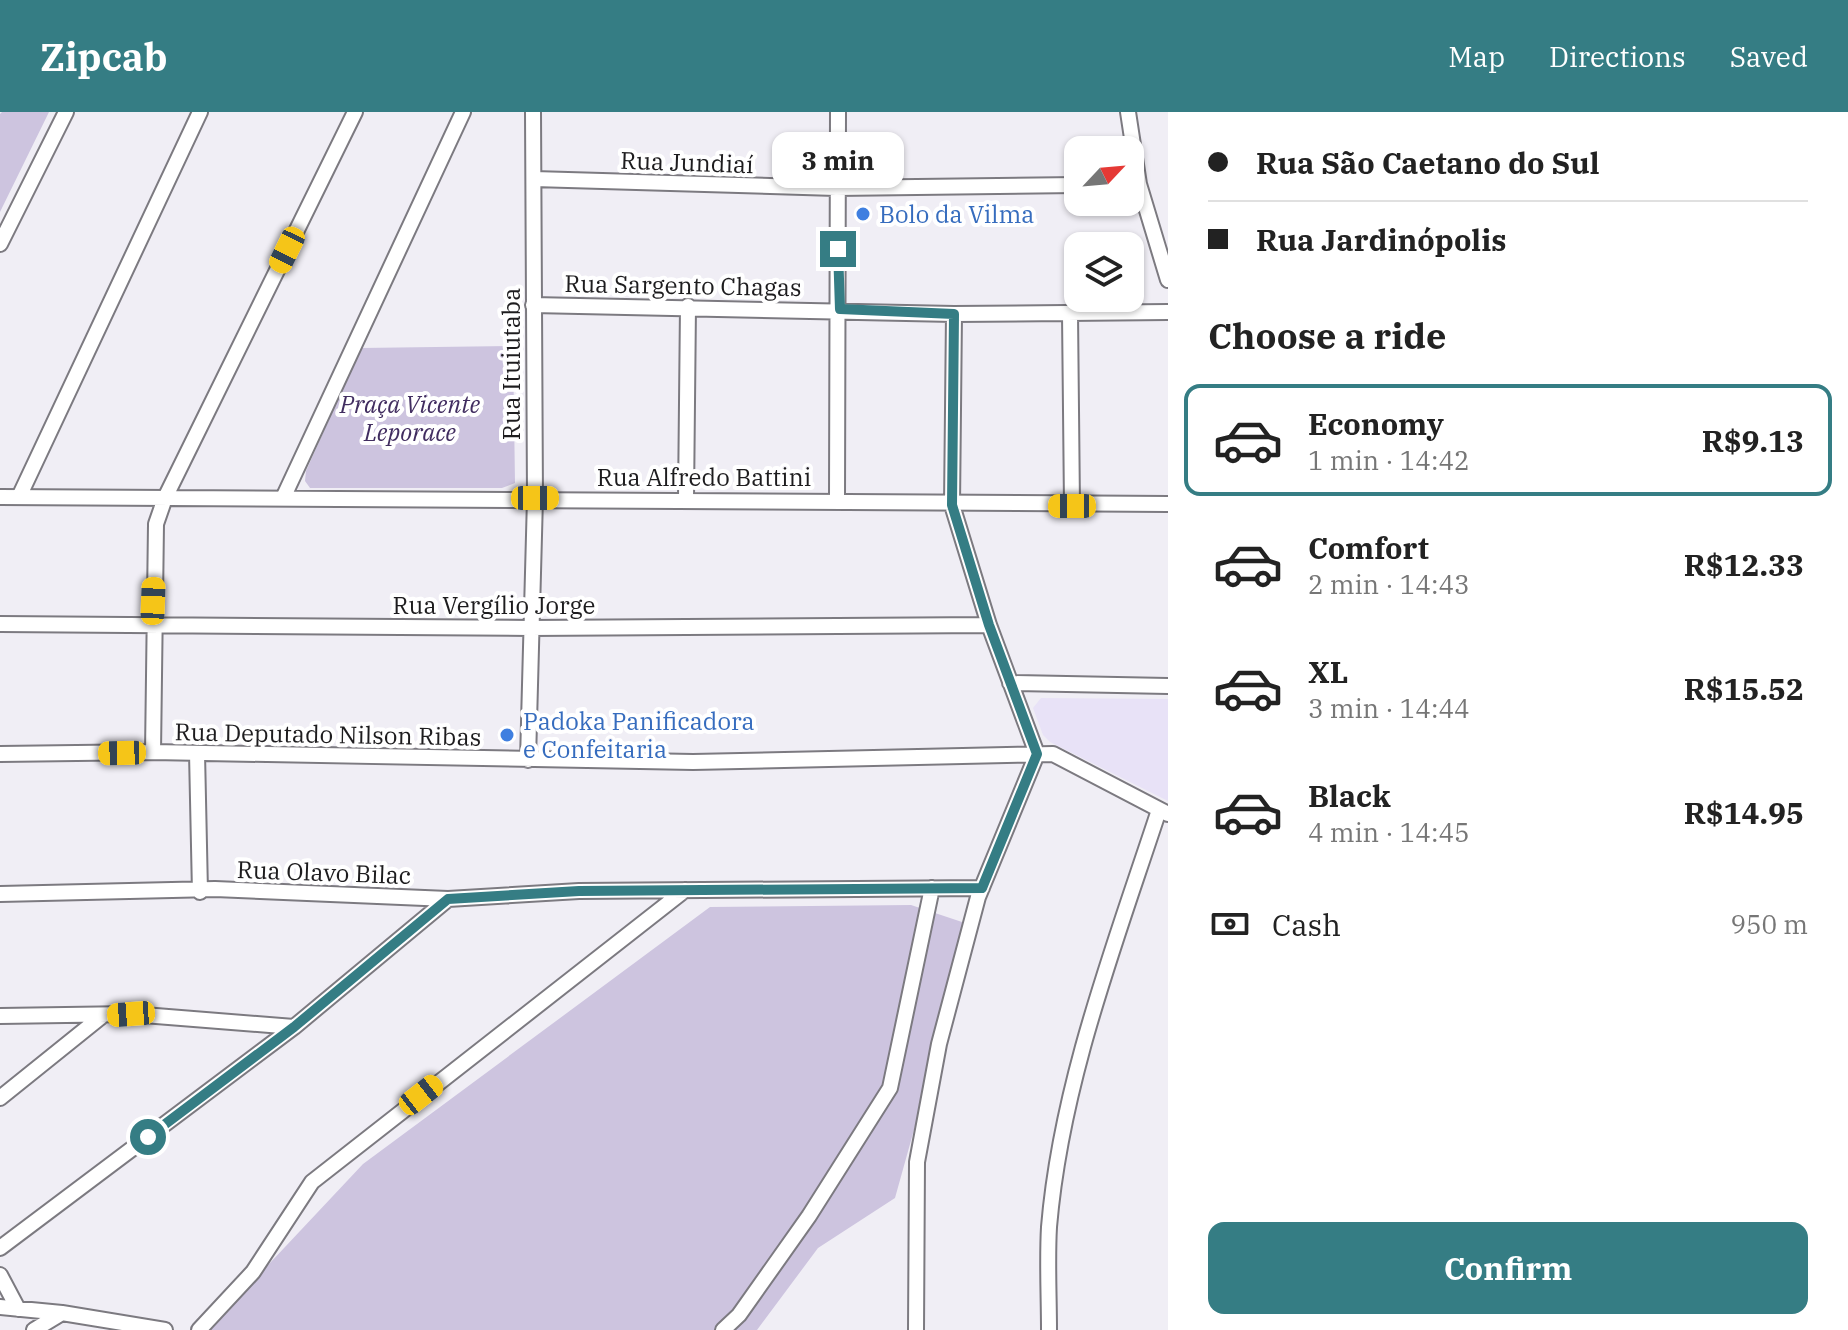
<!DOCTYPE html>
<meta charset="utf-8">
<style>
:root{--surface:#fff;--page:#f2f2f2;--text:#222;--muted:#767676;--line:#e0e0e0;--accent:#357d84}
body{margin:0;font-family:"IBM Plex Serif",serif;background:var(--page);color:var(--text);height:100vh;display:flex;flex-direction:column;font-size:30px;white-space:nowrap}
*{box-sizing:border-box;margin:0}
p{font-size:26px;color:var(--muted)}
.icon{flex:none;width:44px;height:44px;fill:none;stroke:currentColor;stroke-width:2;stroke-linecap:round;stroke-linejoin:round}
.map{position:relative;flex:1;overflow:hidden}
.details{display:flex;flex-direction:column;background:var(--surface);width:680px}
.details>*{flex:none}
.banner{display:grid;align-content:center;height:176px;padding:0 40px;background:var(--surface)}
.needle{width:52px;rotate:64deg}
.buttons{position:absolute;left:1064px;top:24px;display:grid;gap:16px}
.buttons a{display:grid;place-items:center;width:80px;height:80px;border-radius:16px;background:var(--surface);box-shadow:0 2px 6px #0004;font-size:40px}
.end{position:absolute;width:36px;height:36px;margin:-18px;border:10px solid #357d84;background:#fff;box-shadow:0 0 0 4px #fff}
.from{border-radius:50%}
.bubble{position:absolute;height:56px;border-radius:16px;background:var(--surface);box-shadow:0 2px 6px #0004;font-size:26px;font-weight:700;line-height:56px;text-align:center}
.car{position:absolute;width:24px;height:48px;margin:-24px -12px;border-radius:10px;box-shadow:0 0 6px 2px #0007;background:linear-gradient(#f5c518 24%,#345 0 40%,#f5c518 0 76%,#345 0 86%,#f5c518 0)}
.banner b{display:flex;align-items:center;gap:28px;height:76px;font-size:30px}
.banner b+b{border-top:2px solid var(--line)}
.banner i{width:20px;height:20px;background:var(--text)}
ul{padding:0;list-style:none}
li{display:flex;align-items:center;gap:24px;height:112px;margin:0 16px 12px;padding:0 24px;border:4px solid transparent;border-radius:16px}
li div{flex:1}
li b{display:block;font-size:30px}
li em{font-style:normal;font-weight:700}
li.selected{border-color:var(--accent)}
li>.icon{width:72px;height:72px;stroke-width:1.5}
h2{padding:0 40px;font-size:36px;line-height:96px}
.pay{display:flex;align-items:center;gap:20px;height:88px;padding:0 40px;font-size:30px}
.pay p{margin-inline-start:auto}
.primary-button{display:flex;gap:16px;margin-top:auto;padding:16px 40px}
.primary-button a{flex:1;height:92px;border-radius:16px;background:var(--accent);color:#fff;font-size:32px;font-weight:700;line-height:92px;text-align:center}
header{display:flex;align-items:center;gap:48px;box-sizing:border-box;height:112px;padding:0 40px;background:var(--accent);color:#fff}
header strong{font-size:38px}
nav{display:flex;gap:44px;margin-inline-start:auto;font-size:28px}
main{display:flex;flex:1;min-height:0}
.map>svg:first-child{display:block}
.education{fill:#e8e2f7}
.green{fill:#cdc4df}
.lines{fill:none;stroke-linecap:round;stroke-linejoin:round}
.minor-casing{stroke:#7c7a80;stroke-width:18}
.minor{stroke:#fff;stroke-width:14}
.route{stroke:#357d84;stroke-width:10}
.shop-dot{fill:#3f7fe0;stroke:#fff;stroke-width:3}
.labels{text-anchor:middle;dominant-baseline:central;stroke-width:8;stroke-linejoin:round;paint-order:stroke}
.street-label{font-size:24px;fill:#1d1c1e;stroke:#fff}
.shop-label{font-size:24px;fill:#366cbe;stroke:#fff;text-anchor:start}
.park-label{font-size:24px;font-style:italic;fill:#412d60;stroke:#fff}
</style>
<header>
<strong>Zipcab</strong>
<nav><a>Map</a><a>Directions</a><a>Saved</a></nav>
</header>
<main>
<div class="map">
<svg width="1168" height="1218" viewBox="0 0 1168 1218">
<rect width="100%" height="100%" fill="#f0eef5"/>
<path class="education" d="M 1041,586 L 1168,587 L 1168,689 L 1050,630 L 1043,623 L 1033,596 Z"/>
<path class="green" d="M 2,0 L 49,0 L 0,100 L 0,2 Z
M 513,234 L 515,371 L 502,376 L 310,376 L 305,369 L 306,359 L 361,236 Z
M 911,793 L 971,813 L 895,1086 L 818,1136 L 757,1218 L 207,1218 L 363,1052 L 710,795 Z"/>
<g class="lines">
<g class="minor-casing">
<path id="minor" d="M 1128,0 L 1139,72 L 1168,168
M 534,67 L 836,76 L 1078,73
M 0,132 L 66,0
M 533,193 L 954,202 L 1168,200
M 954,202 L 952,393 L 989,513 L 1037,642
M 1070,202 L 1072,394
M 284,384 L 463,0
M 0,385 L 1168,392
M 19,385 L 200,0
M 686,387 L 688,194
M 837,388 L 838,0
M 0,512 L 530,516 L 989,513
M 1010,571 L 1168,574
M 153,640 L 156,412 L 165,386 L 355,0
M 197,641 L 200,780
M 0,642 L 153,640 L 693,650 L 1053,642 L 1168,702
M 528,648 L 535,386 L 533,0
M 0,782 L 215,777 L 448,787 L 579,779 L 982,776
M 0,904 L 131,902 L 294,915
M 0,986 L 102,904
M 0,1136 L 294,915 L 448,787
M 0,1163 L 18,1197
M 0,1195 L 62,1201 L 165,1218
M 34,1218 L 62,1201
M 199,1218 L 253,1160 L 312,1070 L 685,778
M 723,1218 L 739,1203 L 809,1104 L 890,976 L 932,776
M 916,1218 L 917,1050 L 939,932 L 978,785 L 1037,642
M 1049,1218 C 1049,1184 1047,1149 1049,1115 C 1061,972 1115,832 1159,698"/>
</g>
<use href="#minor" class="minor"/>
</g>
<g class="lines">
<path class="route" d="M 148,1025 L 294,915 L 448,787 L 579,779 L 982,776 L 1037,642 L 989,513 L 952,393 L 954,202 L 840,197 L 838,137"/>
</g>
<g class="shop-dot">
<circle cx="863" cy="102" r="8"/>
<circle cx="507" cy="623" r="8"/>
</g>
<g class="labels">
<g class="street-label">
<text transform="translate(687 50) rotate(2)">Rua Jundiaí</text>
<text transform="translate(683 173) rotate(1)">Rua Sargento Chagas</text>
<text transform="translate(511 252) rotate(-90)">Rua Ituiutaba</text>
<text x="704" y="365">Rua Alfredo Battini</text>
<text x="494" y="493">Rua Vergílio Jorge</text>
<text transform="translate(328 622) rotate(1)">Rua Deputado Nilson Ribas</text>
<text transform="translate(324 760) rotate(2)">Rua Olavo Bilac</text>
</g>
<g class="shop-label">
<text x="879" y="102">Bolo da Vilma</text>
<text x="523" y="609">Padoka Panificadora<tspan x="523" dy="28">e Confeitaria</tspan></text>
</g>
<g class="park-label">
<text x="410" y="292">Praça Vicente<tspan x="410" dy="28">Leporace</tspan></text>
</g>
</g>
</svg>
<div class="buttons">
<a><svg class="needle" viewBox="-14 -14 28 28"><path d="M0-13l5 13h-10z" fill="#e53935"/><path d="M0 13l5-13h-10z" fill="#767676"/></svg></a>
<a><svg class="icon" aria-label="layers" viewBox="0 0 24 24"><path d="M12 4l9 5-9 5-9-5zM3 14l9 5 9-5"/></svg></a>
</div>
<i class="end from" style="left:148px;top:1025px"></i>
<i class="end" style="left:838px;top:137px"></i>
<div class="bubble" style="left:772px;top:20px;width:132px">3 min</div>
<i class="car" style="left:287px;top:138px;rotate:206deg"></i>
<i class="car" style="left:535px;top:386px;rotate:90deg"></i>
<i class="car" style="left:1072px;top:394px;rotate:270deg"></i>
<i class="car" style="left:153px;top:489px;rotate:2deg"></i>
<i class="car" style="left:122px;top:641px;rotate:269deg"></i>
<i class="car" style="left:131px;top:902px;rotate:266deg"></i>
<i class="car" style="left:421px;top:983px;rotate:52deg"></i>
</div>
<section class="details">
<div class="banner">
<b><i class="from"></i>Rua São Caetano do Sul</b>
<b><i></i>Rua Jardinópolis</b>
</div>
<h2>Choose a ride</h2>
<ul>
<li class="selected"><svg class="icon" aria-label="car" viewBox="0 0 24 24"><path d="M5 17H2v-5l4-1 3-4h7l3 4 3 1v5h-3M9 17h6M6 11h13"/><circle cx="7" cy="17" r="2"/><circle cx="17" cy="17" r="2"/></svg><div><b>Economy</b><p>1 min · 14:42</p></div><em>R$9.13</em></li>
<li><svg class="icon" aria-label="car" viewBox="0 0 24 24"><path d="M5 17H2v-5l4-1 3-4h7l3 4 3 1v5h-3M9 17h6M6 11h13"/><circle cx="7" cy="17" r="2"/><circle cx="17" cy="17" r="2"/></svg><div><b>Comfort</b><p>2 min · 14:43</p></div><em>R$12.33</em></li>
<li><svg class="icon" aria-label="car" viewBox="0 0 24 24"><path d="M5 17H2v-5l4-1 3-4h7l3 4 3 1v5h-3M9 17h6M6 11h13"/><circle cx="7" cy="17" r="2"/><circle cx="17" cy="17" r="2"/></svg><div><b>XL</b><p>3 min · 14:44</p></div><em>R$15.52</em></li>
<li><svg class="icon" aria-label="car" viewBox="0 0 24 24"><path d="M5 17H2v-5l4-1 3-4h7l3 4 3 1v5h-3M9 17h6M6 11h13"/><circle cx="7" cy="17" r="2"/><circle cx="17" cy="17" r="2"/></svg><div><b>Black</b><p>4 min · 14:45</p></div><em>R$14.95</em></li>
</ul>
<div class="pay"><svg class="icon" aria-label="cash" viewBox="0 0 24 24"><path d="M3 7h18v10H3z"/><circle cx="12" cy="12" r="2"/></svg>Cash<p>950 m</p></div>
<div class="primary-button"><a>Confirm</a></div>
</section>
</main>
